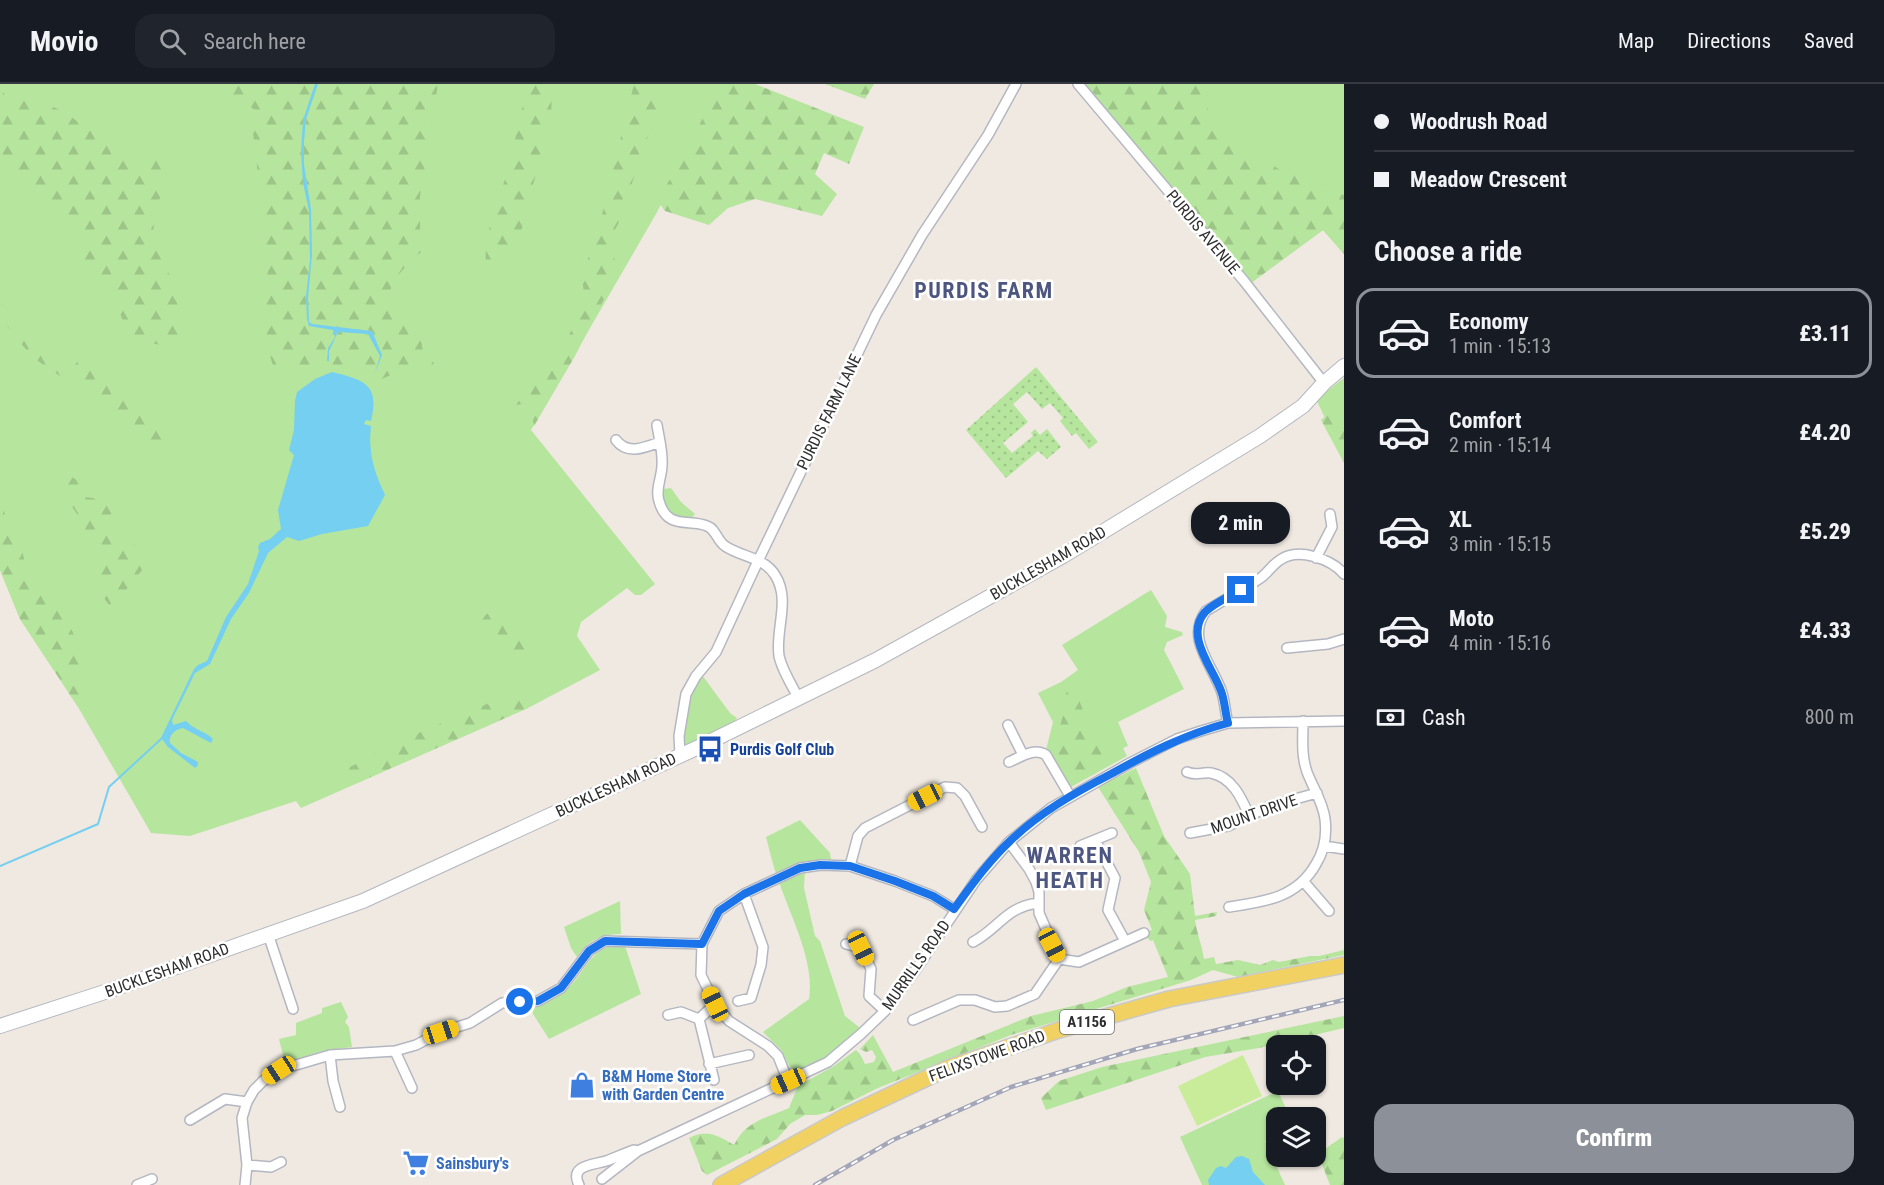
<!DOCTYPE html>
<meta charset="utf-8">
<style>
:root{--surface:#171b24;--page:#20242c;--text:#f1f3f6;--muted:#9ea1a6;--line:#363941;--accent:#8c9099}
body{margin:0;font-family:"Roboto Condensed",sans-serif;background:var(--page);color:var(--text);height:100vh;display:flex;flex-direction:column;font-size:22px;white-space:nowrap}
*{box-sizing:border-box;margin:0}
p{font-size:20px;color:var(--muted)}
.icon{flex:none;width:33px;height:33px;fill:none;stroke:currentColor;stroke-width:2;stroke-linecap:round;stroke-linejoin:round}
.map{position:relative;flex:1;overflow:hidden}
.sheet{display:flex;flex-direction:column;background:var(--surface);width:540px}
.sheet>*{flex:none}
.top-card{display:grid;align-content:center;height:132px;padding:0 30px;background:var(--surface)}
.fabs{position:absolute;left:1266px;top:951px;display:grid;gap:12px}
.fabs a{display:grid;place-items:center;width:60px;height:60px;border-radius:12px;background:var(--surface);box-shadow:0 2px 4px #0004;font-size:30px}
.end{position:absolute;width:27px;height:27px;margin:-14px;border:8px solid #1a73e8;background:#fff;box-shadow:0 0 0 3px #fff}
.from{border-radius:50%}
.bubble{position:absolute;height:42px;border-radius:18px;background:var(--surface);box-shadow:0 2px 4px #0004;font-size:20px;font-weight:800;line-height:42px;text-align:center}
.car{position:absolute;width:18px;height:36px;margin:-18px -9px;border-radius:8px;box-shadow:0 0 4px 2px #0007;background:linear-gradient(#f5c518 24%,#345 0 40%,#f5c518 0 76%,#345 0 86%,#f5c518 0)}
.top-card b{display:flex;align-items:center;gap:21px;height:57px;font-size:22px}
.top-card b+b{border-top:2px solid var(--line)}
.top-card i{width:15px;height:15px;background:var(--text)}
ul{padding:0;list-style:none}
li{display:flex;align-items:center;gap:18px;height:90px;margin:0 12px 9px;padding:0 18px;border:3px solid transparent;border-radius:18px}
li div{flex:1}
li b{display:block;font-size:22px}
li em{font-style:normal;font-weight:800}
li.on{border-color:var(--accent)}
li>.icon{width:54px;height:54px;stroke-width:1.5}
h2{padding:0 30px;font-size:27px;line-height:72px}
.pay{display:flex;align-items:center;gap:15px;height:66px;padding:0 30px;font-size:22px}
.pay p{margin-inline-start:auto}
.primary-button{display:flex;gap:12px;margin-top:auto;padding:12px 30px}
.primary-button a{flex:1;height:69px;border-radius:18px;background:var(--accent);color:#fff;font-size:24px;font-weight:800;line-height:69px;text-align:center}
header{display:flex;align-items:center;gap:36px;box-sizing:border-box;height:84px;padding:0 30px;background:var(--surface);border-bottom:2px solid var(--line)}
header strong{font-size:28px}
nav{display:flex;gap:33px;margin-inline-start:auto;font-size:21px}
.search{width:420px;height:54px;background:var(--page);display:flex;align-items:center;gap:15px;box-sizing:border-box;padding:0 21px;border-radius:18px;color:var(--muted);font-size:22px}
main{display:flex;flex:1;min-height:0}
.map>svg:first-child{display:block}
.grass{fill:#b6e59e}
.forest{fill:url(#forest-firs)}
.garden{fill:url(#garden-dots)}
.pitch{fill:#c9ec9a}
.water{fill:#75cff0}
.lines{fill:none;stroke-linecap:round;stroke-linejoin:round}
.stream{stroke:#75cff0;stroke-width:2}
.street-casing{stroke:#b4b7c1;stroke-width:12}
.secondary-casing{stroke:#b4b7c1;stroke-width:16}
.primary-casing{stroke:#c9c9c9;stroke-width:18}
.street{stroke:#fff;stroke-width:9}
.secondary{stroke:#fff;stroke-width:14}
.primary{stroke:#f2d163;stroke-width:15}
.rail-casing{stroke:#a3a6b8;stroke-width:4.5}
.rail{stroke:#fff;stroke-width:2;stroke-dasharray:7;stroke-linecap:butt}
.route{stroke:#1a73e8;stroke-width:8}
.labels{text-anchor:middle;dominant-baseline:central;stroke-width:5;stroke-linejoin:round;paint-order:stroke}
.shield{fill:#fff;stroke:#6d6d6d;stroke-width:1.5}
.shield-label{font-size:15px;font-weight:bold;fill:#2e2e2e}
.street-label{font-size:16px;fill:#2e2e2e;stroke:#fff}
.transit-label{font-size:16px;font-weight:bold;fill:#164399;stroke:#fff;text-anchor:start}
.shop-label{font-size:16px;font-weight:bold;fill:#366cbe;stroke:#fff;text-anchor:start}
.district-label{font-size:22px;font-weight:bold;letter-spacing:1.5px;fill:#4d5680;stroke:#fff}
</style>
<header>
<strong>Movio</strong>
<div class="search"><svg class="icon" aria-label="search" viewBox="0 0 24 24"><circle cx="10" cy="10" r="6"/><path d="M15 15l6 6"/></svg>Search here</div>
<nav><a>Map</a><a>Directions</a><a>Saved</a></nav>
</header>
<main>
<div class="map">
<svg width="1344" height="1101" viewBox="0 0 1344 1101">
<defs>
<pattern id="forest-firs" width="22" height="20" patternUnits="userSpaceOnUse" patternTransform="scale(1.5)"><rect width="22" height="20" fill="#b6e59e"/><path d="M5 1l3.5 6h-7zM16 11l3.5 6h-7z" fill="#9dc588"/></pattern>
<pattern id="garden-dots" width="8" height="8" patternUnits="userSpaceOnUse" patternTransform="scale(1.5)"><rect width="8" height="8" fill="#b6e59e"/><path d="M2 2h.1M6 6h.1" fill="none" stroke="#9dc588" stroke-width="1.8" stroke-linecap="round"/></pattern>
</defs>
<rect width="100%" height="100%" fill="#efe9e1"/>
<path class="grass" d="M 0,0 L 725,0 L 656,130 L 531,346 L 655,500 L 641,511 L 635,511 L 627,504 L 581,538 L 577,552 L 600,586 L 528,624 L 301,724 L 296,717 L 190,752 L 151,749 L 78,623 L 20,535 L 0,486 Z
M 1083,0 L 1344,0 L 1344,170 L 1323,146 L 1251,199 Z
M 1344,294 L 1344,374 L 1316,315 Z
M 671,404 L 681,418 L 695,430 L 689,437 C 670,430 663,427 663,405 Z
M 1151,506 L 1167,532 L 1165,543 L 1182,548 L 1183,551 L 1167,558 L 1164,566 L 1184,605 L 1118,638 L 1128,662 L 1123,664 L 1127,672 L 1071,703 L 1046,666 L 1053,638 L 1038,609 L 1061,598 L 1078,586 L 1062,561 Z
M 702,591 L 730,629 L 737,634 L 734,638 L 689,661 L 685,660 L 682,652 L 691,608 Z
M 800,736 L 830,769 L 832,781 L 805,783 L 804,804 L 815,852 L 820,857 L 845,932 L 864,947 L 798,993 L 788,980 L 782,967 L 763,948 L 809,915 C 815,878 791,833 779,798 C 773,783 770,768 766,753 Z
M 620,817 L 621,850 C 602,850 588,856 577,873 L 571,864 L 564,843 Z
M 611,862 L 625,862 L 641,910 L 549,955 L 533,930 L 532,923 C 546,920 562,912 572,900 C 586,885 590,868 611,862 Z
M 341,918 L 348,933 L 345,938 L 349,943 L 352,963 L 322,967 L 285,979 L 279,955 L 296,951 L 296,939 L 322,929 L 322,924 Z
M 1278,1007 L 1290,1033 L 1276,1034 L 1276,1051 L 1265,1057 L 1285,1101 L 1202,1101 L 1180,1053 Z"/>
<path class="forest" d="M 212,0 L 315,0 L 303,36 L 303,99 L 309,127 L 310,176 L 306,212 L 307,235 L 315,244 L 333,245 L 335,253 L 328,264 L 336,255 L 338,248 L 368,250 L 380,272 L 377,282 L 382,271 L 372,247 L 312,240 L 309,238 L 308,213 L 312,171 L 311,125 L 304,81 L 304,57 L 306,35 L 318,0 L 438,0 L 420,112 L 420,144 L 424,165 C 408,181 375,205 397,230 C 404,238 415,243 422,251 C 421,263 422,268 431,278 L 434,278 L 431,286 C 411,286 394,287 377,298 L 366,289 L 342,284 L 326,283 L 306,288 L 274,285 L 267,262 L 266,224 L 268,176 L 253,48 L 255,26 C 237,13 227,20 212,0 Z
M 530,0 L 552,0 L 551,41 L 545,54 L 519,156 C 512,172 501,175 486,183 C 483,147 499,118 508,85 C 516,57 519,27 530,0 Z
M 634,0 L 654,0 L 658,22 L 618,140 L 605,165 L 621,182 L 575,272 L 534,342 L 531,325 L 522,320 L 516,321 L 514,314 L 532,302 L 557,277 L 585,217 L 582,194 L 584,185 L 597,151 Z
M 718,0 L 755,0 L 864,43 L 849,80 L 824,69 L 815,90 L 837,110 L 822,132 L 755,115 L 728,124 L 709,141 L 665,127 L 657,116 L 687,68 Z
M 825,0 L 874,0 L 865,15 Z
M 1083,0 L 1211,0 L 1207,22 L 1215,44 L 1233,59 L 1259,72 L 1283,88 L 1296,87 L 1311,92 L 1333,108 L 1344,111 L 1344,170 L 1323,146 L 1251,199 Z
M 0,1 L 7,16 L 26,15 L 47,20 L 64,28 L 94,49 L 102,52 L 113,67 L 128,74 L 156,74 C 174,106 150,120 154,151 C 155,163 163,179 169,190 C 171,195 175,197 178,201 C 188,215 183,250 178,265 L 142,257 L 130,250 L 124,241 L 117,220 L 87,180 L 84,173 L 83,159 L 77,149 L 33,110 L 0,70 Z
M 0,215 C 14,241 44,274 73,283 L 78,277 C 108,292 140,311 160,338 L 160,349 L 168,361 L 152,358 L 127,341 L 103,313 L 60,292 L 32,273 L 0,233 Z
M 1332,326 L 1335,326 L 1336,334 L 1344,348 L 1344,379 L 1321,336 Z
M 65,388 L 78,397 L 79,405 L 85,413 L 117,417 L 120,421 L 116,430 L 108,431 L 106,437 C 112,444 115,445 122,448 C 135,454 142,472 143,485 L 118,516 L 109,521 L 104,514 L 103,507 L 97,493 L 98,471 L 92,457 L 81,445 L 77,430 L 70,420 L 62,397 Z
M 0,417 L 4,424 L 6,442 L 17,455 L 22,466 L 33,513 L 46,510 L 52,512 C 63,531 77,549 80,572 C 81,580 80,588 81,596 C 84,611 94,612 78,623 L 20,535 L 0,486 Z
M 492,527 C 498,529 499,532 504,536 C 516,546 534,545 535,565 C 510,594 460,540 492,527 Z
M 520,606 L 528,624 L 357,699 L 348,684 L 423,647 Z
M 1072,606 L 1079,616 L 1086,634 L 1098,654 L 1102,668 L 1109,674 L 1110,680 L 1079,691 L 1066,687 L 1062,677 L 1052,670 L 1051,663 L 1053,659 L 1060,659 L 1062,657 L 1056,651 C 1064,637 1063,622 1067,607 Z
M 1136,684 L 1164,752 L 1190,790 L 1195,832 L 1217,828 L 1216,832 L 1195,836 C 1197,850 1202,861 1204,875 L 1214,873 L 1216,880 L 1238,876 L 1260,881 L 1273,876 L 1279,878 L 1310,872 L 1319,872 L 1344,866 L 1344,871 L 1238,893 L 1213,886 L 1191,896 L 1011,951 L 878,1004 L 832,1027 L 817,1031 L 805,1031 L 790,1040 L 777,1055 L 707,1091 L 702,1087 L 689,1054 C 707,1045 717,1051 734,1061 C 746,1037 766,1034 789,1024 L 798,1002 L 834,982 L 856,966 L 860,970 L 865,980 L 874,978 L 876,973 L 872,966 L 866,968 L 860,965 L 873,951 L 893,988 L 1031,932 L 1093,917 L 1127,903 L 1168,893 L 1153,856 L 1150,857 L 1144,849 L 1152,846 L 1144,826 L 1151,798 L 1139,768 L 1098,703 Z
M 1344,932 L 1344,944 L 1259,964 L 1205,973 L 1046,1026 L 1041,1014 L 1059,997 L 1102,983 Z
M 1342,1053 L 1344,1054 L 1344,1101 L 1330,1101 L 1318,1070 Z"/>
<path class="garden" d="M 1036,283 L 1098,358 L 1089,365 L 1076,349 L 1072,352 L 1060,337 L 1063,334 L 1050,319 L 1042,325 L 1027,308 L 1013,320 L 1028,338 L 1003,359 L 1012,369 L 1033,352 L 1031,349 L 1035,345 L 1040,351 L 1047,345 L 1061,363 L 1047,375 L 1038,367 L 1006,394 L 966,346 Z"/>
<path class="pitch" d="M 1243,971 L 1262,1012 L 1197,1042 L 1178,1002 Z"/>
<path class="water" d="M 315,0 L 318,0 L 306,35 L 304,57 L 304,81 L 311,125 L 312,171 L 308,213 L 309,238 L 312,240 L 372,247 L 382,271 L 375,289 L 380,272 L 368,250 L 338,248 L 329,267 L 329,277 L 327,277 L 328,264 L 335,253 L 333,246 L 309,242 L 307,235 L 306,212 L 310,176 L 309,127 L 303,99 L 301,68 L 303,36 Z
M 332,288 C 364,296 380,300 371,337 L 366,336 L 364,340 L 371,342 C 368,369 374,387 385,411 L 368,442 L 322,450 L 299,457 L 287,453 L 268,469 L 249,509 L 231,535 L 210,580 L 195,589 L 172,636 L 173,641 L 186,637 C 194,646 205,647 213,655 L 211,659 L 183,644 C 176,645 168,651 170,659 L 181,669 L 198,678 L 198,681 L 195,684 L 168,663 L 162,655 L 159,658 L 194,585 L 198,581 L 207,577 L 226,533 L 248,500 L 259,467 L 258,463 L 260,459 L 270,455 L 281,445 L 278,426 L 294,371 L 289,366 L 294,346 L 295,317 L 297,308 L 315,295 Z
M 1242,1072 L 1249,1075 L 1253,1088 L 1265,1101 L 1209,1101 L 1208,1096 L 1216,1084 L 1221,1082 L 1226,1084 L 1236,1073 Z"/>
<g class="lines">
<path class="stream" d="M 0,782 L 98,740 L 109,703 L 161,655"/>
<g class="street-casing">
<path id="street" d="M 1078,0 L 1244,197 L 1324,299
M 657,341 C 659,354 663,368 662,381 C 662,393 655,405 659,417 C 667,447 690,434 707,442 C 716,445 717,457 725,462 C 741,473 764,473 775,491 C 791,516 775,545 779,572 C 782,586 791,600 798,613
M 616,356 C 627,371 644,364 660,358
M 1316,474 L 1332,443 L 1330,430
M 1287,564 L 1328,560 L 1344,555
M 1228,639 C 1225,629 1225,616 1221,606 C 1211,579 1186,554 1206,527 C 1224,516 1242,506 1259,495 C 1267,490 1272,481 1280,476 C 1298,463 1331,475 1344,490
M 1008,641 L 1023,671
M 680,671 L 679,652 L 686,610 L 696,592 L 716,568 L 758,477 L 876,231 L 922,151 L 988,51 L 1016,0
M 1009,678 C 1021,673 1034,663 1046,671 L 1070,712
M 1187,688 C 1196,692 1201,688 1211,689 C 1232,693 1241,713 1249,731
M 1190,749 L 1228,742 L 1270,722 L 1317,709
M 1095,756 L 1115,794 L 1108,826 L 1125,857
M 1009,758 L 1029,785 L 1036,798 L 1039,808 L 1039,829 L 1059,875 L 1079,878 L 1144,849
M 1080,762 L 1112,749
M 1324,762 L 1344,765
M 850,782 L 858,752 L 865,744 L 945,703 L 957,704 L 965,712 L 982,743
M 1304,798 L 1329,827
M 1229,823 C 1264,818 1297,814 1316,780 C 1324,767 1327,751 1325,735 C 1323,718 1313,704 1307,688 C 1301,671 1303,654 1303,637
M 268,850 L 293,925
M 973,858 C 999,844 1006,823 1038,819
M 846,860 L 861,864 L 871,885 L 869,912 L 885,927
M 738,917 L 751,914 L 761,881 L 763,863 L 744,810
M 668,931 L 681,928 L 699,935
M 913,936 L 959,916 L 975,916 L 995,923 L 1007,922 L 1035,910 L 1059,875
M 395,967 L 412,1004
M 330,971 L 333,997 L 340,1023
M 709,980 L 749,971
M 714,996 L 699,935 L 715,920
M 788,997 L 778,972 L 768,962 L 729,937 L 715,920 L 701,891 L 702,860 L 719,827 L 744,810 L 800,784 L 821,781 L 850,782 L 895,797 L 933,812 L 954,825
M 190,1036 L 225,1015 L 247,1018
M 247,1081 L 271,1083 L 281,1078
M 602,1095 L 638,1067 L 828,978 L 861,950 L 885,927 L 917,884 L 976,796 L 1009,758 L 1051,724 L 1130,679 L 1177,655 L 1201,647 L 1228,639 L 1344,637
M 137,1101 L 152,1095
M 245,1101 L 247,1081 L 242,1034 L 247,1018 L 254,1006 L 263,997 L 279,986 L 330,971 L 395,967 L 416,961 L 441,948 L 470,939 L 502,919 L 538,917 L 561,904 L 589,867 L 605,857 L 702,860
M 579,1101 C 569,1081 593,1081 606,1077 C 615,1074 625,1069 634,1066 L 638,1067"/>
</g>
<g class="secondary-casing">
<path id="secondary" d="M 0,942 L 111,906 L 363,817 L 701,662 L 876,576 L 1063,472 L 1260,352 L 1303,322 L 1324,299 L 1344,282"/>
</g>
<g class="primary-casing">
<path id="primary" d="M 721,1101 L 842,1034 L 948,984 L 1059,946 L 1169,915 L 1344,881"/>
</g>
<use href="#street" class="street"/>
<use href="#secondary" class="secondary"/>
<use href="#primary" class="primary"/>
<g class="rail-casing">
<path id="rail" d="M 815,1101 L 893,1056 L 1011,1003 L 1137,965 L 1344,916"/>
</g>
<use href="#rail" class="rail"/>
</g>
<g class="lines">
<path class="route" d="M 520,918 L 538,917 L 561,904 L 589,867 L 605,857 L 702,860 L 719,827 L 744,810 L 800,784 L 820,781 L 850,782 L 895,797 L 933,812 L 954,825 C 971,802 988,778 1009,758 C 1039,729 1074,709 1111,690 C 1149,669 1186,650 1228,639 C 1225,629 1225,617 1221,607 C 1213,584 1184,552 1205,528 C 1214,519 1230,512 1241,506"/>
</g>
<defs>
<g id="bus-bare" transform="scale(2.07)"><path d="M-5-6H5V4H4V6H2V4H-2V6H-4V4H-5ZM-3.5-4V0h7V-4ZM-3.5 1.2v1.5H-2V1.2ZM2 1.2v1.5H3.5V1.2Z" fill="#1a4fb4" stroke="#fff" stroke-width="2.5" paint-order="stroke"/></g>
<g id="shop-bare" transform="scale(2.07)"><path d="M-5-2.5h2.3a2.7 3.5 0 0 1 5.4 0H5L5.5 6h-11ZM-1.5-2.5h3a1.5 2.3 0 0 0-3 0Z" fill="#3f7fe0" stroke="#fff" stroke-width="2.5" paint-order="stroke"/></g>
<g id="supermarket-bare" transform="scale(2.07)"><path d="M-6-5.5h2.5l.6 2H6L4.5 2H-2.5L-4.4-4H-6ZM-1.5 3.2a1.3 1.3 0 1 0 .1 0ZM3 3.2a1.3 1.3 0 1 0 .1 0Z" fill="#3f7fe0" stroke="#fff" stroke-width="2.5" paint-order="stroke"/></g>
</defs>
<g fill-rule="evenodd">
<use href="#bus-bare" x="710" y="665"/>
<use href="#shop-bare" x="582" y="1001"/>
<use href="#supermarket-bare" x="416" y="1079"/>
</g>
<g class="labels">
<rect class="shield" x="1060" y="926" width="54" height="24" rx="4.5"/>
<g class="shield-label">
<text x="1087" y="938">A1156</text>
</g>
<g class="street-label">
<text transform="translate(1203 148) rotate(50)">PURDIS AVENUE</text>
<text transform="translate(829 328) rotate(-64)">PURDIS FARM LANE</text>
<text transform="translate(1048 479) rotate(-30)">BUCKLESHAM ROAD</text>
<text transform="translate(616 701) rotate(-25)">BUCKLESHAM ROAD</text>
<text transform="translate(1254 730) rotate(-19)">MOUNT DRIVE</text>
<text transform="translate(916 881) rotate(-55)">MURRILLS ROAD</text>
<text transform="translate(167 886) rotate(-20)">BUCKLESHAM ROAD</text>
<text transform="translate(987 972) rotate(-20)">FELIXSTOWE ROAD</text>
</g>
<g class="transit-label">
<text x="730" y="665">Purdis Golf Club</text>
</g>
<g class="shop-label">
<text x="602" y="992">B&amp;M Home Store<tspan x="602" dy="18">with Garden Centre</tspan></text>
<text x="436" y="1079">Sainsbury's</text>
</g>
<g class="district-label">
<text x="984" y="206">PURDIS FARM</text>
<text x="1070" y="771">WARREN<tspan x="1070" dy="25">HEATH</tspan></text>
</g>
</g>
</svg>
<div class="fabs">
<a><svg class="icon" aria-label="locate" viewBox="0 0 24 24"><circle cx="12" cy="12" r="6"/><path d="M12 2v4M12 18v4M2 12h4M18 12h4"/></svg></a>
<a><svg class="icon" aria-label="layers" viewBox="0 0 24 24"><path d="M12 4l9 5-9 5-9-5zM3 14l9 5 9-5"/></svg></a>
</div>
<i class="end from" style="left:520px;top:918px"></i>
<i class="end" style="left:1241px;top:506px"></i>
<div class="bubble" style="left:1191px;top:418px;width:99px">2 min</div>
<i class="car" style="left:925px;top:713px;rotate:243deg"></i>
<i class="car" style="left:1052px;top:861px;rotate:152deg"></i>
<i class="car" style="left:861px;top:864px;rotate:155deg"></i>
<i class="car" style="left:715px;top:920px;rotate:335deg"></i>
<i class="car" style="left:441px;top:948px;rotate:72deg"></i>
<i class="car" style="left:279px;top:986px;rotate:237deg"></i>
<i class="car" style="left:788px;top:997px;rotate:246deg"></i>
</div>
<section class="sheet">
<div class="top-card">
<b><i class="from"></i>Woodrush Road</b>
<b><i></i>Meadow Crescent</b>
</div>
<h2>Choose a ride</h2>
<ul>
<li class="on"><svg class="icon" aria-label="car" viewBox="0 0 24 24"><path d="M5 17H2v-5l4-1 3-4h7l3 4 3 1v5h-3M9 17h6M6 11h13"/><circle cx="7" cy="17" r="2"/><circle cx="17" cy="17" r="2"/></svg><div><b>Economy</b><p>1 min · 15:13</p></div><em>£3.11</em></li>
<li><svg class="icon" aria-label="car" viewBox="0 0 24 24"><path d="M5 17H2v-5l4-1 3-4h7l3 4 3 1v5h-3M9 17h6M6 11h13"/><circle cx="7" cy="17" r="2"/><circle cx="17" cy="17" r="2"/></svg><div><b>Comfort</b><p>2 min · 15:14</p></div><em>£4.20</em></li>
<li><svg class="icon" aria-label="car" viewBox="0 0 24 24"><path d="M5 17H2v-5l4-1 3-4h7l3 4 3 1v5h-3M9 17h6M6 11h13"/><circle cx="7" cy="17" r="2"/><circle cx="17" cy="17" r="2"/></svg><div><b>XL</b><p>3 min · 15:15</p></div><em>£5.29</em></li>
<li><svg class="icon" aria-label="car" viewBox="0 0 24 24"><path d="M5 17H2v-5l4-1 3-4h7l3 4 3 1v5h-3M9 17h6M6 11h13"/><circle cx="7" cy="17" r="2"/><circle cx="17" cy="17" r="2"/></svg><div><b>Moto</b><p>4 min · 15:16</p></div><em>£4.33</em></li>
</ul>
<div class="pay"><svg class="icon" aria-label="cash" viewBox="0 0 24 24"><path d="M3 7h18v10H3z"/><circle cx="12" cy="12" r="2"/></svg>Cash<p>800 m</p></div>
<div class="primary-button"><a>Confirm</a></div>
</section>
</main>
